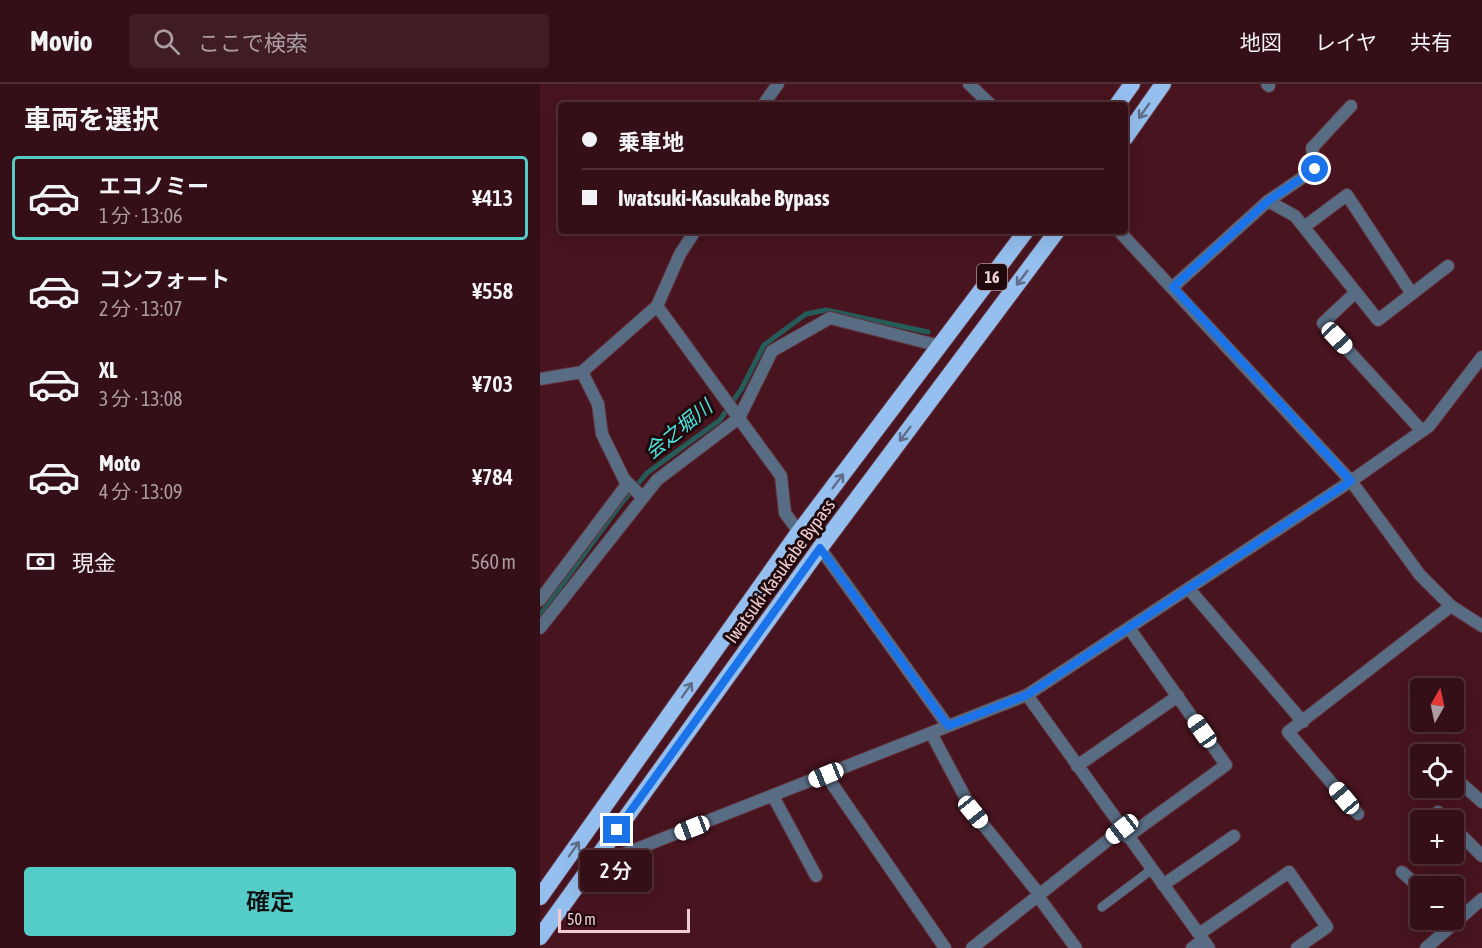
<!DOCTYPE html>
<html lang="ja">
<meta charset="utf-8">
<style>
:root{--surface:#350f17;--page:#401d24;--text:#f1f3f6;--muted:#aa9ca1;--line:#4f2f36;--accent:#54cdc8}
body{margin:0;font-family:"Asap Condensed","Noto Sans JP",sans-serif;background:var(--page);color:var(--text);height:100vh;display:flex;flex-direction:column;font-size:22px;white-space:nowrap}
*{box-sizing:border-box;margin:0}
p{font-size:20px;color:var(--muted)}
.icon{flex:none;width:33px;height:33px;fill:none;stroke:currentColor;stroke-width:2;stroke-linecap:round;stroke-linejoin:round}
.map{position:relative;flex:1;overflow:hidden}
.drawer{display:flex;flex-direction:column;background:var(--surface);width:540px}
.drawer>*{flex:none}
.guide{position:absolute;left:18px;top:18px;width:570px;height:132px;border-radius:6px;box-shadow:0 6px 24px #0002,0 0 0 2px var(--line);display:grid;align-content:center;height:132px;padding:0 24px;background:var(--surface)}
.needle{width:39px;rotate:9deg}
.controls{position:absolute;left:870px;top:594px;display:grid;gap:12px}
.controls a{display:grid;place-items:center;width:54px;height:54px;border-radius:6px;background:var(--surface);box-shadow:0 6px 24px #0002,0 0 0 2px var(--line);font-size:30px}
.scale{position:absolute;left:18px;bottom:15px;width:132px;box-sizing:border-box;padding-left:6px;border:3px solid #eecccf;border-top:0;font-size:16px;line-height:21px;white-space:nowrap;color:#eecccf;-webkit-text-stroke:4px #1f090d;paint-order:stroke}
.end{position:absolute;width:27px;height:27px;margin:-14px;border:8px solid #1a73e8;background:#fff;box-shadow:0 0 0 3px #fff}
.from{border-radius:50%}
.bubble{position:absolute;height:42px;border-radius:6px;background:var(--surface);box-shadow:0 6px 24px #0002,0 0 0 2px var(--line);font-size:20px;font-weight:600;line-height:42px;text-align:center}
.car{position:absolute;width:18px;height:36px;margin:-18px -9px;border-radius:8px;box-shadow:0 0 4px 2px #0007;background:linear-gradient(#fff 24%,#345 0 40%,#fff 0 76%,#345 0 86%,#fff 0)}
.guide b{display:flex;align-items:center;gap:21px;height:57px;font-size:22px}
.guide b+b{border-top:2px solid var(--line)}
.guide i{width:15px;height:15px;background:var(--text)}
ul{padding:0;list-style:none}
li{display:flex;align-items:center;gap:18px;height:84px;margin:0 12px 9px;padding:0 12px;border:3px solid transparent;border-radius:6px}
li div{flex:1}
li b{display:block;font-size:22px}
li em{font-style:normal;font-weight:600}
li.selected{border-color:var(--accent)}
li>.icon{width:54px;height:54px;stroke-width:1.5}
h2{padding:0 24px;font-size:27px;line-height:72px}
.pay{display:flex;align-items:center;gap:15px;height:66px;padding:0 24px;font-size:22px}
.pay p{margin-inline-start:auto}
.button{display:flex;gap:12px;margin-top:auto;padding:12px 24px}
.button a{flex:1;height:69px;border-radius:6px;background:var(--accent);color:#111;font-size:24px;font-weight:600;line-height:69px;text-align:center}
header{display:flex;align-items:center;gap:36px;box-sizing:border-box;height:84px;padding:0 30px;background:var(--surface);border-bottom:2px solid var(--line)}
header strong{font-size:28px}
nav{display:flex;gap:33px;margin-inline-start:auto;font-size:21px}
.search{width:420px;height:54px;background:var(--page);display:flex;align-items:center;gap:15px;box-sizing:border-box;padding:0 21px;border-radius:6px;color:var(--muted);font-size:22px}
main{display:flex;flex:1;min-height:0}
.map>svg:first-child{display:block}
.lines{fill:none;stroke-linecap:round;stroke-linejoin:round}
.stream{stroke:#235c59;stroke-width:5}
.service-casing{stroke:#62313b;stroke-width:10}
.minor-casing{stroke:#62313b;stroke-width:14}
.tertiary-casing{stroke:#62313b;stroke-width:14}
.trunk-casing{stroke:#62313b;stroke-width:18}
.service{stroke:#586d84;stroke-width:9}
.minor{stroke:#586d84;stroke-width:12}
.tertiary{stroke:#586d84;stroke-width:12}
.trunk{stroke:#94bfee;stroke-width:16}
.oneway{stroke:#5f6d89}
.route{stroke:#1a73e8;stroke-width:8}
.labels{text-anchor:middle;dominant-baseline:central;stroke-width:6;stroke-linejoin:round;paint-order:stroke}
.shield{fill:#1f090d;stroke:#b09295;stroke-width:1.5}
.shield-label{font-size:16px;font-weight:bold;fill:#eecccf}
.street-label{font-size:18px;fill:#eecccf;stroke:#1f090d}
.water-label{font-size:20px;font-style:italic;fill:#4ae7e0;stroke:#1f090d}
</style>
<header>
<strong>Movio</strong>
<div class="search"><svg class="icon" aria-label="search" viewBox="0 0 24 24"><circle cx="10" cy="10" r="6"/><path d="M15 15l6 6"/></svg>ここで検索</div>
<nav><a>地図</a><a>レイヤ</a><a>共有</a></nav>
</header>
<main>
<section class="drawer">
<h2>車両を選択</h2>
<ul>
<li class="selected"><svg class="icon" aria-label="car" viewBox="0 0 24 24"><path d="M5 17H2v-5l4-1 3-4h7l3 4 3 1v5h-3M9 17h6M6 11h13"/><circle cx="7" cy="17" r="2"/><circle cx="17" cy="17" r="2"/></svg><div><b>エコノミー</b><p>1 分 · 13:06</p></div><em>¥413</em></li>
<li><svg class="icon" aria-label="car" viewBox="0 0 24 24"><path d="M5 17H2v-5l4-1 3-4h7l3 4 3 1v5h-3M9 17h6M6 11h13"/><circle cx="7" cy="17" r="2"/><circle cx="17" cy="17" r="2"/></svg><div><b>コンフォート</b><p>2 分 · 13:07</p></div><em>¥558</em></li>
<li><svg class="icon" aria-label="car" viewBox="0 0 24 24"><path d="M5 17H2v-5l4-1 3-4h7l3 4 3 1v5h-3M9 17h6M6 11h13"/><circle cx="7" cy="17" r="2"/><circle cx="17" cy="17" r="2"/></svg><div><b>XL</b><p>3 分 · 13:08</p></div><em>¥703</em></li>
<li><svg class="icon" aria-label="car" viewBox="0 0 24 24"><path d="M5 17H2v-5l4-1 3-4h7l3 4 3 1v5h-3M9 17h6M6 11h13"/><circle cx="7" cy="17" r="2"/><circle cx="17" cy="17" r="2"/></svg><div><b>Moto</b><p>4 分 · 13:09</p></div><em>¥784</em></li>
</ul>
<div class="pay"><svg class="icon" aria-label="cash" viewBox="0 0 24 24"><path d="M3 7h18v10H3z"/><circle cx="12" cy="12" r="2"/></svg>現金<p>560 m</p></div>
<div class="button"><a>確定</a></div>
</section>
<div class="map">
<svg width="942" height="864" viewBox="0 0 942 864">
<rect width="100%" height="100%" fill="#47141f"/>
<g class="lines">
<path class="stream" d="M 0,531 L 80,421 L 107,389 L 180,336 L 202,304 L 224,261 L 266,230 L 286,226 L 388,248"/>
<g class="service-casing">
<path id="service" d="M 562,823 L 611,786"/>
</g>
<g class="minor-casing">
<path id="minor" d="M 727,0 L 729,2
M 223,21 L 238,0
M 728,117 L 755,132 L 838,236 L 908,182
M 764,143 L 807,111 L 872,210
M 633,203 L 728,117 L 775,85 L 772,64 L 811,22
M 816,208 L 783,239 L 882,347
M 117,222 L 241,392 L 245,429 L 259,448
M 42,288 L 58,320 L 62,350 L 84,395 L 101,412
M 0,295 L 42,288 L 117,222 L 140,170 L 155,147
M 280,464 L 408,642
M 649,505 L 763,638
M 0,516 L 88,399
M 0,544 L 117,396 L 199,334 L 232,267 L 290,234 L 400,262
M 487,611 L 669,864
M 391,649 L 433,728 L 499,810
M 537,682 L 638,612
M 286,691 L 405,864
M 914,693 L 942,718
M 233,712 L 276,792
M 898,728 L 906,736
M 818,730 L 748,648 L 911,522
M 914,744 L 942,772
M 587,753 L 686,681 L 589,544
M 51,783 L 487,611 L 811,397 L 889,342 L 942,273
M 862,788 L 880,804
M 623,801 L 694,752
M 497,811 L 536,864
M 659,850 L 749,788 L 787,843 L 757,864
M 432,864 L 582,745
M 652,864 L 663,856
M 886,864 L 942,815"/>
</g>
<g class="tertiary-casing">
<path id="tertiary" d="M 429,0 L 451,21
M 579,147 L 811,397 L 880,491 L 911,522 L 942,542"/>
</g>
<g class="trunk-casing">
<path id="trunk" d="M 577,21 L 592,0
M 585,54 L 623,0
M 0,813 L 259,448 L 486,147
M 0,853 L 280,464 L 517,147"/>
</g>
<use href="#service" class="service"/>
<use href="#minor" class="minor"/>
<use href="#tertiary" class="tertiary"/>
<use href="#trunk" class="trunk"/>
</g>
<defs><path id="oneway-shaft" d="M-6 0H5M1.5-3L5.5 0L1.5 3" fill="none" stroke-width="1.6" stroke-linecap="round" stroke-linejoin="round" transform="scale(1.5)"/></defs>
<g class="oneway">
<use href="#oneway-shaft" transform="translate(604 27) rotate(125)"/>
<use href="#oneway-shaft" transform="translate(482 194) rotate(127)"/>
<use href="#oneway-shaft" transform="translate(365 350) rotate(127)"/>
<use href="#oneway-shaft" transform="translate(298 397) rotate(-53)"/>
<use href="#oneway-shaft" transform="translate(147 606) rotate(-55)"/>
<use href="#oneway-shaft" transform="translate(34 765) rotate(-55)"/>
</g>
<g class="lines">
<path class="route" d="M 77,746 L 280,464 L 408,642 L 487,611 L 811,397 L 633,203 L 728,117 L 775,85"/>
</g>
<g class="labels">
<rect class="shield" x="437" y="180" width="30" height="26" rx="4.5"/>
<g class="shield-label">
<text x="452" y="193">16</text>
</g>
<g class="street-label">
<text transform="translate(240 487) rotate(-54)">Iwatsuki-Kasukabe Bypass</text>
</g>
<g class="water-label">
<text transform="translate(138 345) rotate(-39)">会之堀川</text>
</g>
</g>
</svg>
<div class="controls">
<a><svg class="needle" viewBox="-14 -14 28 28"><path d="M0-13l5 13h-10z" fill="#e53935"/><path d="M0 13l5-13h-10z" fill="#aa9ca1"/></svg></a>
<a><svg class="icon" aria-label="locate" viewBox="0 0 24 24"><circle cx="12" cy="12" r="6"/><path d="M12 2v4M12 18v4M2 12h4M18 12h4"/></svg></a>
<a>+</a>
<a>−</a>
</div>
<div class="scale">50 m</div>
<i class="end from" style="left:775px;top:85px"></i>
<i class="end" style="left:77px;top:746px"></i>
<div class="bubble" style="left:40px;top:766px;width:72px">2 分</div>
<i class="car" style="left:797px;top:254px;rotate:137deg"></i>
<i class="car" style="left:662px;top:647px;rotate:325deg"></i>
<i class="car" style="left:286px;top:691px;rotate:248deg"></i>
<i class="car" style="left:804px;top:714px;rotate:320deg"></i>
<i class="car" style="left:433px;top:728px;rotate:141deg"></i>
<i class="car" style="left:152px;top:744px;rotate:249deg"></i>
<i class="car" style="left:582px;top:745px;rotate:232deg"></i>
<div class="guide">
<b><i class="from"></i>乗車地</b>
<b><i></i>Iwatsuki-Kasukabe Bypass</b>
</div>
</div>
</main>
